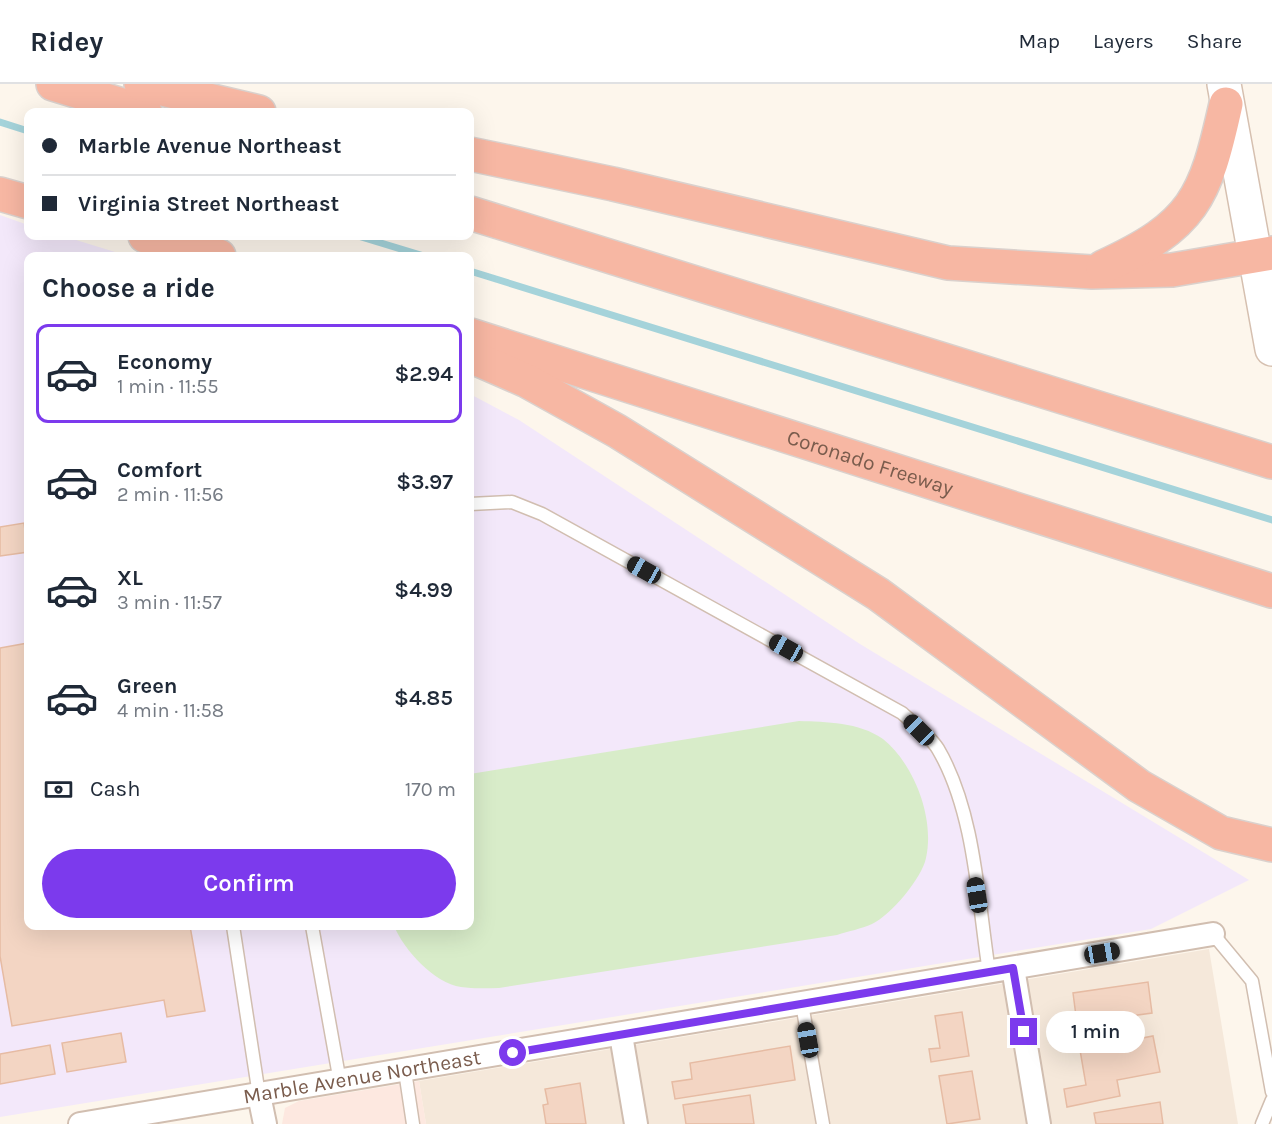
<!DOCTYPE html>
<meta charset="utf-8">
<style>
:root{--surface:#fff;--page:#f6f6f7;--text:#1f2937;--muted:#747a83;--line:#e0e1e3;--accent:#7c3aed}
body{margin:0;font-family:Karla,sans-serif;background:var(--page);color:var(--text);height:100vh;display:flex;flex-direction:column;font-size:22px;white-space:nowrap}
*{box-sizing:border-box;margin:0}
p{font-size:20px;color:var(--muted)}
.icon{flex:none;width:33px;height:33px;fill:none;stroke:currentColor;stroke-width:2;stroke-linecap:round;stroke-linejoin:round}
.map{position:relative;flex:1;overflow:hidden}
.side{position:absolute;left:24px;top:168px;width:450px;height:678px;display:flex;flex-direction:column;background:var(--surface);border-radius:12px;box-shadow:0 6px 24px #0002}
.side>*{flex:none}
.banner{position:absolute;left:24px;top:24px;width:450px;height:132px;border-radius:12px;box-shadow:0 6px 24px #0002;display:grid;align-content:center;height:132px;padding:0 18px;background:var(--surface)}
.end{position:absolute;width:27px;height:27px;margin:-14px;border:8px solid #7c3aed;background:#fff;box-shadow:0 0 0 3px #fff}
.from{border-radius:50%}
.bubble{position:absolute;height:42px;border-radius:21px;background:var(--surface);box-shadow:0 6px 24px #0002;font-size:20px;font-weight:600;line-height:42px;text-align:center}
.car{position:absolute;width:18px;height:36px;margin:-18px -9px;border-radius:8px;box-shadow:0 0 4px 2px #0007;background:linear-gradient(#222 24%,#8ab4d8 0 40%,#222 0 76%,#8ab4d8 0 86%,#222 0)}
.banner b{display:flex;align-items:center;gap:21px;height:57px;font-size:22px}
.banner b+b{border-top:2px solid var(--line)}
.banner i{width:15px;height:15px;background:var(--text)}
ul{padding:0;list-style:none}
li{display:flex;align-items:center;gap:18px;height:99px;margin:0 12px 9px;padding:0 6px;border:3px solid transparent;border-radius:12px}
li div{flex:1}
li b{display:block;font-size:22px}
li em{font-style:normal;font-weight:600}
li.active{border-color:var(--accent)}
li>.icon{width:54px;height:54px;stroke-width:1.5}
h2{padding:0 18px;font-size:27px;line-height:72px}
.pay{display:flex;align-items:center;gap:15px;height:66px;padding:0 18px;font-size:22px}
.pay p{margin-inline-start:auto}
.button{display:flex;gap:12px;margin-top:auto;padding:12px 18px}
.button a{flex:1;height:69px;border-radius:36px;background:var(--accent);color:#fff;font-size:24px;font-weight:600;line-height:69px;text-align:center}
header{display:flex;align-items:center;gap:36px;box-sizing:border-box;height:84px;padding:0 30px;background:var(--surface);border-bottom:2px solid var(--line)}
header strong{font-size:28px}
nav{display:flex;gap:33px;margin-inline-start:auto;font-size:21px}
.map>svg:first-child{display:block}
.residential{fill:#f5e8da}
.commercial{fill:#fde8e0}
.education{fill:#f3e8fa}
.green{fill:#d8ecc9}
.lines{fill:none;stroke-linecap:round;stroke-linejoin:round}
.stream{stroke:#a5d3da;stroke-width:7}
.building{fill:#f3d5c3;stroke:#e6bba3;stroke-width:1.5}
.service-casing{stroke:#d1beb0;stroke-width:15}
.minor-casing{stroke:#d1beb0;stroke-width:26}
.secondary-casing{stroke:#d6c0b0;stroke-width:36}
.motorway-casing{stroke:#dad1cd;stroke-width:36}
.service{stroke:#fff;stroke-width:12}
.minor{stroke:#fff;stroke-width:22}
.secondary{stroke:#fff;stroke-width:33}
.motorway{stroke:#f7b7a3;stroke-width:33}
.route{stroke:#7c3aed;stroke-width:8}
.labels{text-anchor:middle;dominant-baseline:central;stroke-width:5;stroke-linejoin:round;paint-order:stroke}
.street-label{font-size:21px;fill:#7a5c4d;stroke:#fffaf3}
</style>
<header>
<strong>Ridey</strong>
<nav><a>Map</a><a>Layers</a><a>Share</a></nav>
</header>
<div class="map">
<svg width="1272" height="1040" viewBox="0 0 1272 1040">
<rect width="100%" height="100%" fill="#fdf6ec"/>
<path class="residential" d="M 1209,865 L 1238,1040 L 426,1040 L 419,997 Z"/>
<path class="commercial" d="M 419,997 L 426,1040 L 282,1040 L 285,1024 L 299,1017 Z"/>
<path class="education" d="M 0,131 L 28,141 L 28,152 L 63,152 L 128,172 L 28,172 L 28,842 L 470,842 L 470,310 L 519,336 L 860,560 L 1249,796 L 1151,845 L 0,1033 Z"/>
<path class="green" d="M 799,637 C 826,638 859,638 883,655 C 914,680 935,734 926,774 C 922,794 891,831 872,840 C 861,845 849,847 837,851 L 499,904 C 487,904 474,905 461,903 C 434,899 404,866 394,842 L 470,842 L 470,690 Z"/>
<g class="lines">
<path class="stream" d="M 0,38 L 28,47
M 358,152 L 424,172
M 470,187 L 1272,436"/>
</g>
<path class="building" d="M 24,439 L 28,468 L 0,472 L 0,443 Z
M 28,559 L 28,842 L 190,842 L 205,927 L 167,933 L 164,916 L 12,942 L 0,872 L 0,564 Z
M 1148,898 L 1152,929 L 1116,934 L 1118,949 L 1079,955 L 1073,909 Z
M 962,928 L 969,972 L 931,978 L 929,965 L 940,964 L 935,932 Z
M 121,949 L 126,978 L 67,988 L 62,959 Z
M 1153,952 L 1160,988 L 1117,996 L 1120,1012 L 1067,1023 L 1064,1005 L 1086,1001 L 1080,966 Z
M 50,961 L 55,990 L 0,1000 L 0,970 Z
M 790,962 L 795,996 L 675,1015 L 672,998 L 692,995 L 690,979 Z
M 972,987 L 980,1035 L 947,1040 L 939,992 Z
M 580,999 L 586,1040 L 546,1040 L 543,1021 L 548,1020 L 545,1005 Z
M 750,1011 L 754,1040 L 686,1040 L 683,1021 Z
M 1160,1018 L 1163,1040 L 1096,1040 L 1094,1029 Z"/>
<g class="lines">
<g class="service-casing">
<path id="service" d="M 470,420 L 512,418 L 542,430 L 902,629 C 914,640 930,652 938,665 C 975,728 978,817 989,888
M 233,842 L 259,1011
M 312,842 L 340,998
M 1213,850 L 1252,897 L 1272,1008
M 802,920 L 823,1040
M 405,987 L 413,1040
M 1262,1040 L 1272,1016"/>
</g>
<g class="minor-casing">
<g id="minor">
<path d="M 1013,884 L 1039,1040"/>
<path d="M 621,951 L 636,1040"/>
<path d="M 259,1011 L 265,1040"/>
<path id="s1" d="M 80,1040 L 1213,850"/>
</g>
</g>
<g class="secondary-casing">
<path id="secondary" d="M 1224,0 L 1272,265"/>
</g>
<g class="motorway-casing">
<g id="motorway">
<path d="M 53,0 L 145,28"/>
<path d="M 141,0 L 259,28"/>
<path d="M 470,70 L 613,100 L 948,179 L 1092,188 L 1172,186 L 1272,169"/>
<path d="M 0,110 L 28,118"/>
<path d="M 470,129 L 1272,378"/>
<path d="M 145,152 L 219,172"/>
<path d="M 1103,183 C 1194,141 1205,115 1226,20"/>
<path id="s2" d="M 470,251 L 1272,507"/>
<path d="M 470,272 L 527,297 L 617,347 L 878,510 L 1139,702 L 1221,749 L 1272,761"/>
</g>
</g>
<use href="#service" class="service"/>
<use href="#minor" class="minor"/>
<use href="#secondary" class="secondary"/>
<use href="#motorway" class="motorway"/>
</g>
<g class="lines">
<path class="route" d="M 513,969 L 1013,884 L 1024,948"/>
</g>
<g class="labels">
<g class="street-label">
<text stroke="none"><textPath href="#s2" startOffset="420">Coronado Freeway</textPath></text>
<text stroke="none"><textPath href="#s1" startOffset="286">Marble Avenue Northeast</textPath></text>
</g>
</g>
</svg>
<i class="end from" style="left:513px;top:969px"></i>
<i class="end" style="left:1024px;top:948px"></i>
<div class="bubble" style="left:1046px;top:927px;width:99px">1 min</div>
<i class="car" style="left:644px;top:486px;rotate:299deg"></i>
<i class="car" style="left:786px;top:564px;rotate:299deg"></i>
<i class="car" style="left:919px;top:646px;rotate:315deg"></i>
<i class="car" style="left:977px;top:811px;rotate:351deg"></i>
<i class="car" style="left:1102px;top:869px;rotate:80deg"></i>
<i class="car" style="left:808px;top:956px;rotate:350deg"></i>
<div class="banner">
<b><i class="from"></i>Marble Avenue Northeast</b>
<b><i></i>Virginia Street Northeast</b>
</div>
<section class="side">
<h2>Choose a ride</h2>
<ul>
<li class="active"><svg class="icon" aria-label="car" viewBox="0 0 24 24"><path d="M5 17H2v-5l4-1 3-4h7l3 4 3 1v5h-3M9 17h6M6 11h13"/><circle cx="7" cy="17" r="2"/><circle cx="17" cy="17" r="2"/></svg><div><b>Economy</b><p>1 min · 11:55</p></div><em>$2.94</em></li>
<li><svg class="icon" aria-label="car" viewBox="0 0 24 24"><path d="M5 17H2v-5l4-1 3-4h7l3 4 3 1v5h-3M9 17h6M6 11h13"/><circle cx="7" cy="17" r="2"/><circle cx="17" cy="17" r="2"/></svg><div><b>Comfort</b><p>2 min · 11:56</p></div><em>$3.97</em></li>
<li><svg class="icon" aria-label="car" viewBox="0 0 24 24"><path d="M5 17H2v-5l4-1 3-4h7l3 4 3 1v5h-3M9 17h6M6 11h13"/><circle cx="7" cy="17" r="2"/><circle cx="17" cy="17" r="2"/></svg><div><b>XL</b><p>3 min · 11:57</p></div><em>$4.99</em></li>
<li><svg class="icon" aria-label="car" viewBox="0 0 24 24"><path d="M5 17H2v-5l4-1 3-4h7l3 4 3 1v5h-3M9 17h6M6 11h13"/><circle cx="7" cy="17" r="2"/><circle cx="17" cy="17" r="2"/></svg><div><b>Green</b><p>4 min · 11:58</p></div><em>$4.85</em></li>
</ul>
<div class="pay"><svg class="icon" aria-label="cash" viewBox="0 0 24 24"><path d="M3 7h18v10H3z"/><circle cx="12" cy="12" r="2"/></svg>Cash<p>170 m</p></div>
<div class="button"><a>Confirm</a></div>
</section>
</div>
